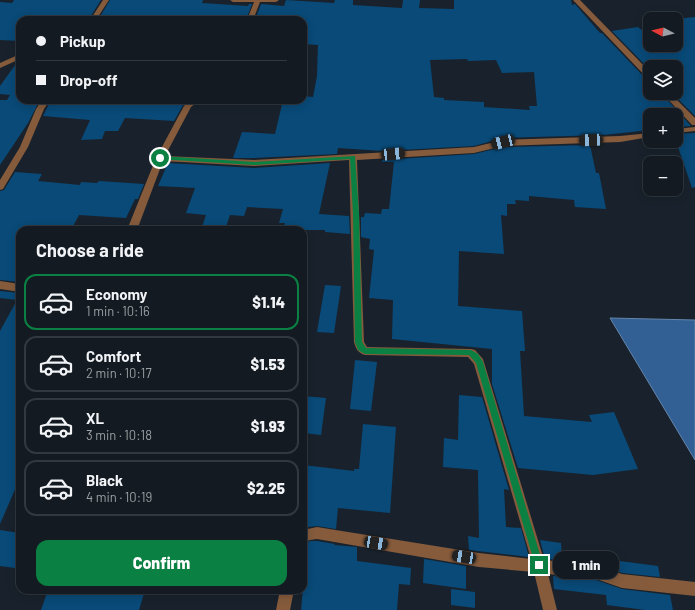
<!DOCTYPE html>
<meta charset="utf-8">
<style>
:root{--surface:#131a21;--page:#1c232a;--text:#f1f3f6;--muted:#9da1a5;--line:#32383f;--accent:#0b8043}
body{margin:0;font-family:Barlow,sans-serif;background:var(--page);color:var(--text);height:100vh;display:flex;flex-direction:column;font-size:15px;white-space:nowrap}
*{box-sizing:border-box;margin:0}
p{font-size:13px;color:var(--muted)}
.icon{flex:none;width:22px;height:22px;fill:none;stroke:currentColor;stroke-width:2;stroke-linecap:round;stroke-linejoin:round}
.map{position:relative;flex:1;overflow:hidden}
.details{position:absolute;left:16px;top:226px;width:291px;height:368px;display:flex;flex-direction:column;background:var(--surface);border-radius:12px;box-shadow:0 2px 10px #0003,0 0 0 1px var(--line)}
.details>*{flex:none}
.top-card{position:absolute;left:16px;top:16px;width:291px;height:88px;border-radius:12px;box-shadow:0 2px 10px #0003,0 0 0 1px var(--line);display:grid;align-content:center;height:88px;padding:0 20px;background:var(--surface)}
.needle{width:26px;rotate:277deg}
.tools{position:absolute;left:643px;top:12px;display:grid;gap:8px}
.tools a{display:grid;place-items:center;width:40px;height:40px;border-radius:8px;background:var(--surface);box-shadow:0 2px 10px #0003,0 0 0 1px var(--line);font-size:20px}
.end{position:absolute;width:18px;height:18px;margin:-9px;border:5px solid #0b8043;background:#fff;box-shadow:0 0 0 2px #fff}
.from{border-radius:50%}
.bubble{position:absolute;height:28px;border-radius:12px;background:var(--surface);box-shadow:0 2px 10px #0003,0 0 0 1px var(--line);font-size:13px;font-weight:800;line-height:28px;text-align:center}
.car{position:absolute;width:12px;height:24px;margin:-12px -6px;border-radius:5px;box-shadow:0 0 3px 1px #0007;background:linear-gradient(#222 24%,#8ab4d8 0 40%,#222 0 76%,#8ab4d8 0 86%,#222 0)}
.top-card b{display:flex;align-items:center;gap:14px;height:38px;font-size:15px}
.top-card b+b{border-top:1px solid var(--line)}
.top-card i{width:10px;height:10px;background:var(--text)}
ul{padding:0;list-style:none}
li{display:flex;align-items:center;gap:12px;height:56px;margin:0 8px 6px;padding:0 12px;border:2px solid var(--line);border-radius:12px}
li div{flex:1}
li b{display:block;font-size:15px}
li em{font-style:normal;font-weight:800}
li.on{border-color:var(--accent)}
li>.icon{width:36px;height:36px;stroke-width:1.5}
h2{padding:0 20px;font-size:18px;line-height:48px}
.button{display:flex;gap:8px;margin-top:auto;padding:8px 20px}
.button a{flex:1;height:46px;border-radius:12px;background:var(--accent);color:#fff;font-size:16px;font-weight:800;line-height:46px;text-align:center}
.map>svg:first-child{display:block}
.water{fill:#326094;stroke:#6486ac}
.building{fill:#094a78;fill-rule:evenodd}
.lines{fill:none;stroke-linecap:round;stroke-linejoin:round}
.minor{fill:#855b3c;fill-rule:evenodd}
.route{fill:#0b8043}
</style>
<div class="map">
<svg width="695" height="610" viewBox="0 0 695 610">
<rect width="100%" height="100%" fill="#19222c"/>
<path class="water" d="M 610,318 L 695,320 L 695,460 Z"/>
<path class="building" d="M 14,0 L 101,0 L 89,19 L 20,20 L 20,41 L 0,40 L 0,2 L 12,3 Z
M 110,0 L 203,0 L 202,3 L 248,6 L 249,4 L 252,4 L 246,20 L 98,20 Z
M 286,0 L 334,3 L 335,0 L 353,0 L 353,5 L 402,8 L 403,0 L 420,0 L 419,8 L 454,9 L 454,0 L 571,0 L 572,5 L 575,4 L 600,33 L 602,33 L 646,79 L 650,80 L 650,93 L 661,93 L 691,126 L 676,127 L 676,115 L 650,115 L 650,130 L 603,135 L 503,138 L 474,146 L 383,151 L 338,148 L 337,154 L 254,158 L 233,158 L 242,132 L 275,134 L 283,100 L 303,100 L 303,96 L 313,97 L 317,76 L 318,45 L 303,44 L 303,20 L 255,20 L 261,4 L 284,6 ZM 467,59 L 468,61 L 496,60 L 502,73 L 534,72 L 537,106 L 529,106 L 530,110 L 484,107 L 484,102 L 444,100 L 444,98 L 434,97 L 430,60 Z
M 695,17 L 695,116 L 672,93 L 676,93 L 676,67 L 650,67 L 650,70 L 612,31 L 638,27 L 650,36 L 650,45 L 676,45 L 676,19 Z
M 18,61 L 20,61 L 20,100 L 40,100 L 28,123 L 0,165 L 0,100 L 7,100 L 10,95 L 0,94 L 0,86 Z
M 51,100 L 186,100 L 174,121 L 125,118 L 118,131 L 105,131 L 102,139 L 81,140 L 90,120 L 43,116 Z
M 695,133 L 695,187 L 692,188 L 678,147 L 671,147 L 669,141 L 676,141 L 676,134 Z
M 590,145 L 596,173 L 599,173 L 606,209 L 575,207 L 574,200 L 529,196 L 529,201 L 515,200 L 516,204 L 507,204 L 507,216 L 501,215 L 504,254 L 459,251 L 458,306 L 522,311 L 525,351 L 520,351 L 524,416 L 592,422 L 589,415 L 614,412 L 638,469 L 593,475 L 518,468 L 492,384 L 492,349 L 392,339 L 393,300 L 369,298 L 374,250 L 369,249 L 370,239 L 361,237 L 361,217 L 364,217 L 365,213 L 381,214 L 382,209 L 389,209 L 394,162 L 382,162 L 382,160 L 474,154 L 503,147 Z
M 168,163 L 254,168 L 330,163 L 319,214 L 349,216 L 350,234 L 325,232 L 325,230 L 283,230 L 285,223 L 279,223 L 283,209 L 247,207 L 244,216 L 230,215 L 225,230 L 201,230 L 206,215 L 186,213 L 195,188 L 158,186 Z
M 15,172 L 42,174 L 38,181 L 80,185 L 81,182 L 97,183 L 99,181 L 144,184 L 138,199 L 135,199 L 126,218 L 79,215 L 71,230 L 20,230 L 20,282 L 0,280 L 0,191 L 4,190 Z
M 325,285 L 341,286 L 334,333 L 317,332 Z
M 0,291 L 20,293 L 20,478 L 0,524 L 0,331 L 17,300 L 0,298 Z
M 355,360 L 377,362 L 371,411 L 350,409 Z
M 459,395 L 482,397 L 509,490 L 504,489 L 506,527 L 521,528 L 529,557 L 469,550 L 468,536 L 479,538 L 478,470 L 443,467 L 444,438 L 458,440 Z
M 303,396 L 326,398 L 321,435 L 303,433 Z
M 363,424 L 396,427 L 390,513 L 338,508 L 336,529 L 317,526 L 308,527 L 308,526 L 303,526 L 303,465 L 354,471 L 354,469 L 359,469 Z
M 0,530 L 20,533 L 20,556 L 15,568 L 0,566 Z
M 540,540 L 561,543 L 562,560 L 545,559 Z
M 310,541 L 317,541 L 335,544 L 334,545 L 357,547 L 357,561 L 411,568 L 410,585 L 399,584 L 397,610 L 301,610 L 307,543 Z
M 424,559 L 466,566 L 466,589 L 423,583 Z
M 612,560 L 658,566 L 660,577 L 622,573 L 613,569 Z
M 553,576 L 596,580 L 622,589 L 670,595 L 673,610 L 645,610 L 607,605 L 606,595 L 554,589 Z
M 451,589 L 475,592 L 475,608 L 451,605 Z
M 48,590 L 145,590 L 139,610 L 41,610 Z"/>
<g class="lines">
<path class="minor" d="M 103,0 L 109,0 L 96,20 L 90,20 Z
M 230,0 L 279,0 L 276,2 L 260,2 L 253,20 L 247,20 L 254,2 L 233,2 Z
M 573,0 L 580,0 L 650,72 L 650,78 L 647,78 Z
M 20,54 L 20,59 L 0,68 L 0,63 Z
M 662,93 L 670,93 L 695,118 L 695,125 L 692,125 Z
M 42,100 L 50,100 L 44,109 L 28,147 L 3,189 L 0,190 L 0,180 L 20,147 L 36,109 Z
M 191,100 L 200,100 L 191,107 L 165,156 L 254,160 L 474,147 L 503,140 L 620,136 L 650,133 L 650,137 L 620,142 L 503,146 L 474,153 L 357,160 L 364,342 L 367,347 L 471,349 L 475,350 L 483,359 L 544,560 L 596,565 L 622,574 L 695,582 L 695,596 L 622,588 L 596,579 L 548,574 L 557,610 L 543,610 L 534,572 L 479,567 L 317,539 L 310,540 L 303,543 L 303,530 L 317,527 L 479,553 L 531,559 L 474,364 L 468,357 L 365,355 C 358,353 356,349 354,342 L 349,160 L 254,166 L 163,161 L 137,230 L 127,230 L 156,158 L 184,106 Z
M 695,127 L 695,131 L 676,133 L 676,129 Z
M 0,281 L 20,284 L 20,292 L 0,289 Z
M 280,590 L 294,590 L 290,610 L 276,610 Z"/>
</g>
<path class="route" d="M 160,156 L 254,162 L 355,156 L 359,214 L 362,342 L 366,348 L 471,350 L 478,354 L 483,362 L 543,565 L 542,568 L 539,570 L 536,568 L 535,565 L 476,363 L 469,355 L 365,354 L 358,350 L 355,342 L 353,214 L 350,159 L 254,165 L 158,159 L 158,157 Z"/>
</svg>
<div class="tools">
<a><svg class="needle" viewBox="-14 -14 28 28"><path d="M0-13l5 13h-10z" fill="#e53935"/><path d="M0 13l5-13h-10z" fill="#9da1a5"/></svg></a>
<a><svg class="icon" aria-label="layers" viewBox="0 0 24 24"><path d="M12 4l9 5-9 5-9-5zM3 14l9 5 9-5"/></svg></a>
<a>+</a>
<a>−</a>
</div>
<i class="end from" style="left:160px;top:158px"></i>
<i class="end" style="left:539px;top:565px"></i>
<div class="bubble" style="left:553px;top:551px;width:66px">1 min</div>
<i class="car" style="left:591px;top:140px;rotate:268deg"></i>
<i class="car" style="left:503px;top:142px;rotate:256deg"></i>
<i class="car" style="left:393px;top:154px;rotate:85deg"></i>
<i class="car" style="left:376px;top:543px;rotate:99deg"></i>
<i class="car" style="left:464px;top:557px;rotate:279deg"></i>
<div class="top-card">
<b><i class="from"></i>Pickup</b>
<b><i></i>Drop-off</b>
</div>
<section class="details">
<h2>Choose a ride</h2>
<ul>
<li class="on"><svg class="icon" aria-label="car" viewBox="0 0 24 24"><path d="M5 17H2v-5l4-1 3-4h7l3 4 3 1v5h-3M9 17h6M6 11h13"/><circle cx="7" cy="17" r="2"/><circle cx="17" cy="17" r="2"/></svg><div><b>Economy</b><p>1 min · 10:16</p></div><em>$1.14</em></li>
<li><svg class="icon" aria-label="car" viewBox="0 0 24 24"><path d="M5 17H2v-5l4-1 3-4h7l3 4 3 1v5h-3M9 17h6M6 11h13"/><circle cx="7" cy="17" r="2"/><circle cx="17" cy="17" r="2"/></svg><div><b>Comfort</b><p>2 min · 10:17</p></div><em>$1.53</em></li>
<li><svg class="icon" aria-label="car" viewBox="0 0 24 24"><path d="M5 17H2v-5l4-1 3-4h7l3 4 3 1v5h-3M9 17h6M6 11h13"/><circle cx="7" cy="17" r="2"/><circle cx="17" cy="17" r="2"/></svg><div><b>XL</b><p>3 min · 10:18</p></div><em>$1.93</em></li>
<li><svg class="icon" aria-label="car" viewBox="0 0 24 24"><path d="M5 17H2v-5l4-1 3-4h7l3 4 3 1v5h-3M9 17h6M6 11h13"/><circle cx="7" cy="17" r="2"/><circle cx="17" cy="17" r="2"/></svg><div><b>Black</b><p>4 min · 10:19</p></div><em>$2.25</em></li>
</ul>
<div class="button"><a>Confirm</a></div>
</section>
</div>
